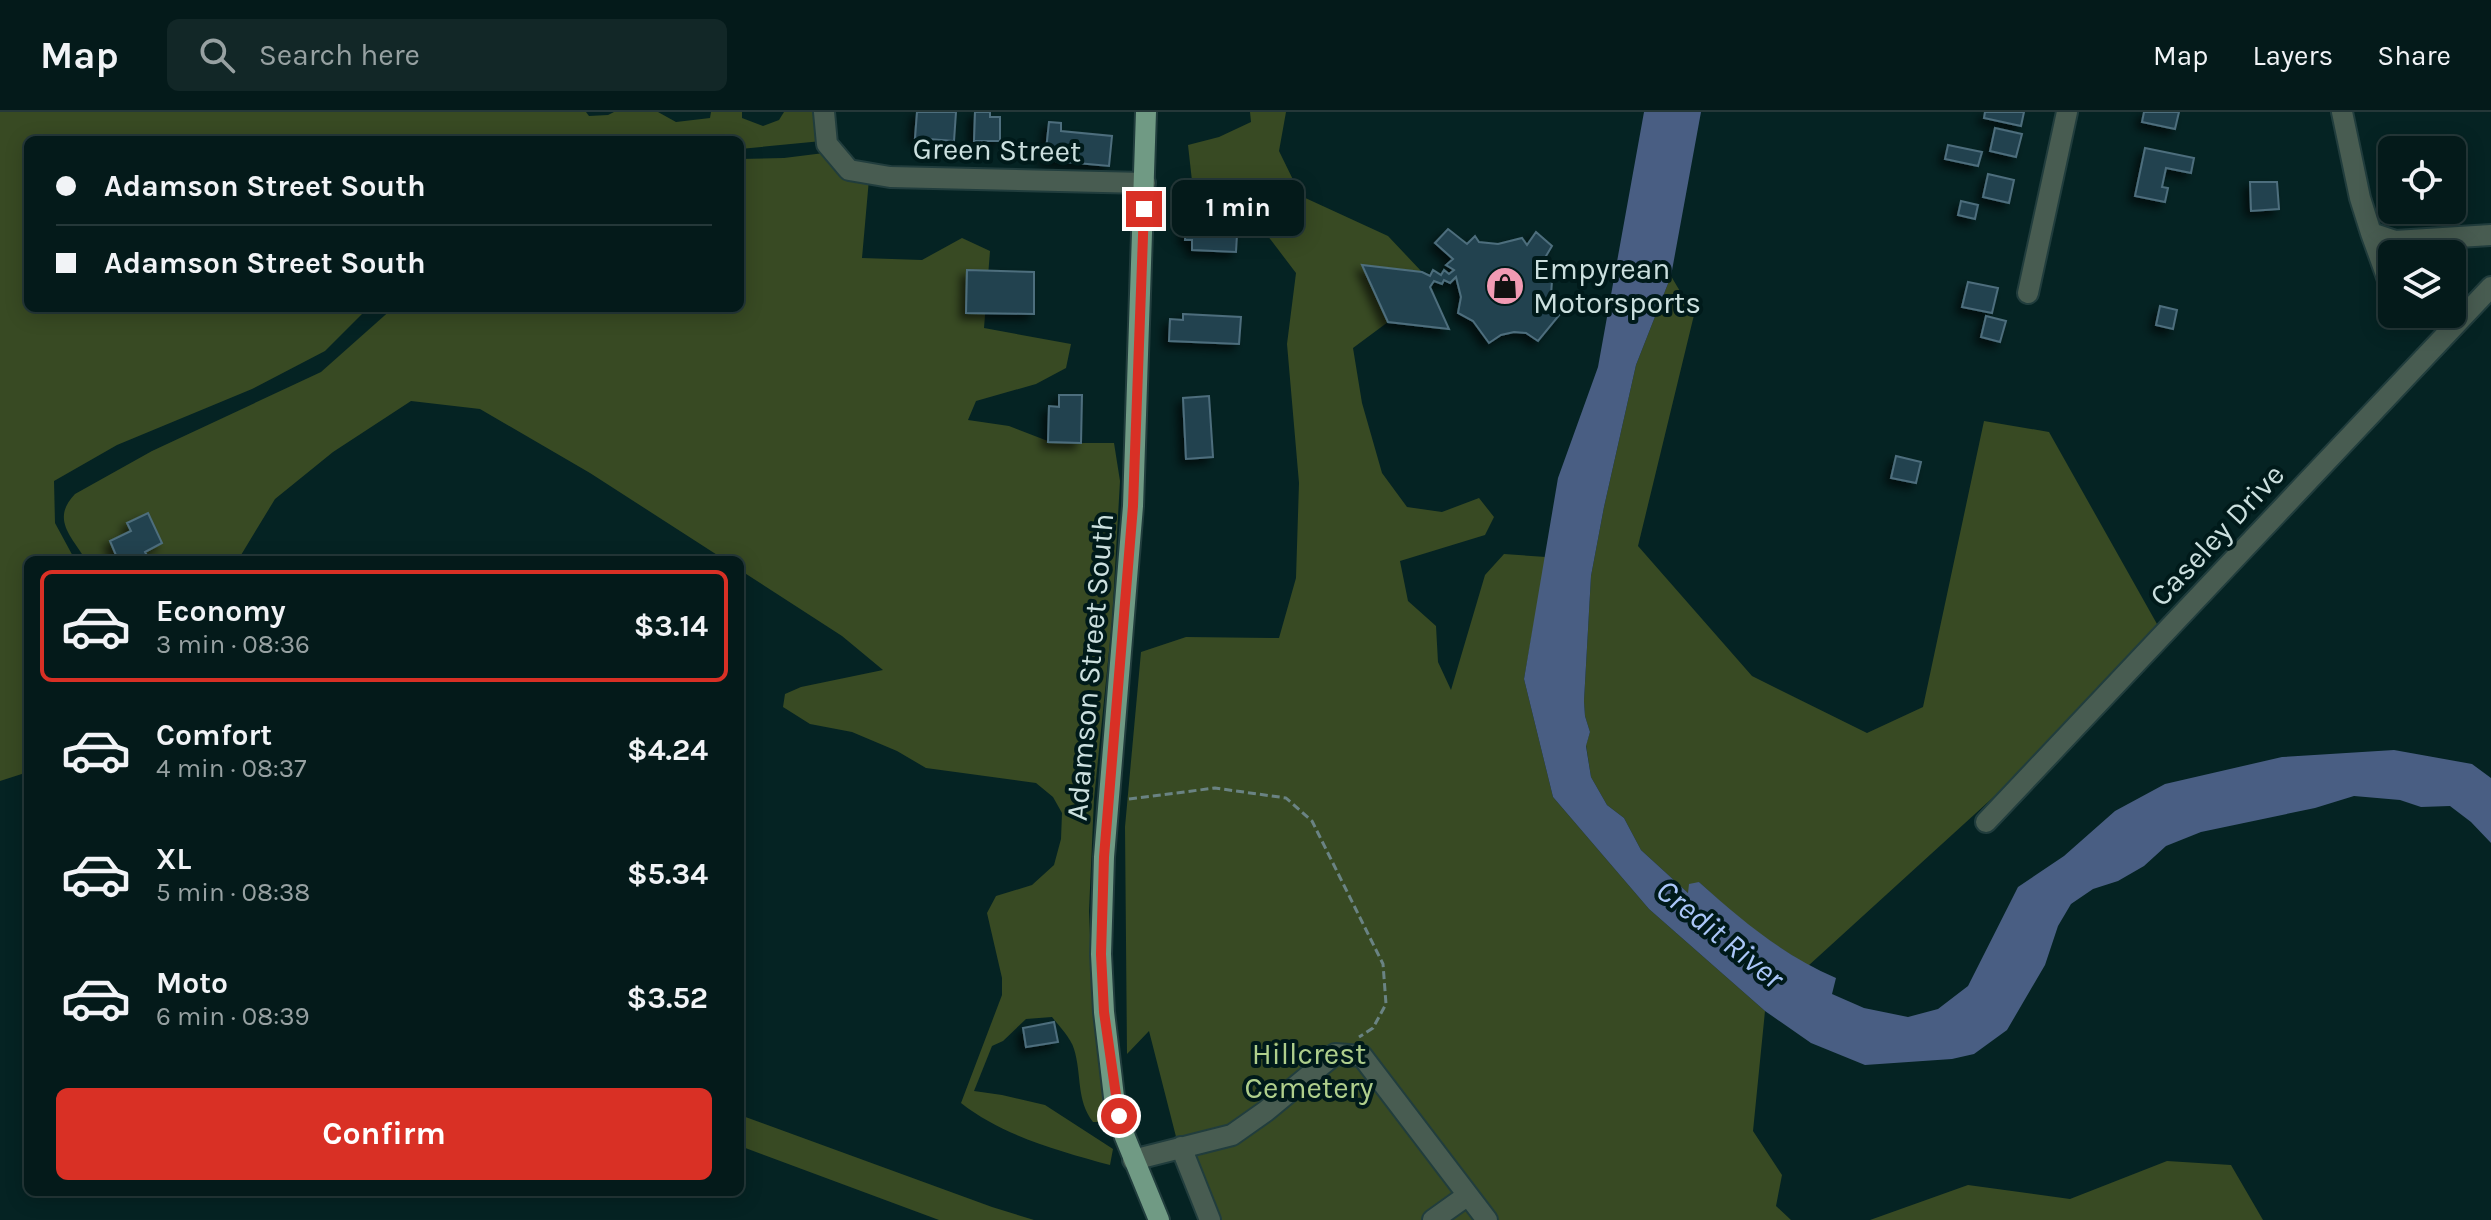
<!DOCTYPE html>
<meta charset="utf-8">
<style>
:root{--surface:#041a1a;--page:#122727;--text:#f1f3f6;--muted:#97a1a2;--line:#253839;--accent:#d93025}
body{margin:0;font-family:Karla,sans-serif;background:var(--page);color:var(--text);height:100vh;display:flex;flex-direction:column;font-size:30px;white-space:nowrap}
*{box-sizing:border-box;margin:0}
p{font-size:26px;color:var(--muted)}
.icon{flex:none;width:44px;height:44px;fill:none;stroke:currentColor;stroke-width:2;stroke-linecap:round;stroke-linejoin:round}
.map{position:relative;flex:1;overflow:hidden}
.drawer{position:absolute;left:24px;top:444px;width:720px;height:640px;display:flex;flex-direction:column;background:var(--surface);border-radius:12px;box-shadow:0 4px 20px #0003,0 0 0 2px var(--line)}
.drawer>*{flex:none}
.guide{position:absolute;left:24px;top:24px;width:720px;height:176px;border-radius:12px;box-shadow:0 4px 20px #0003,0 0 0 2px var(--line);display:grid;align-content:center;height:176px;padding:0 32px;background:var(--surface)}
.buttons{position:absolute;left:2378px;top:24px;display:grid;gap:16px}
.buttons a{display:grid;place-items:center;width:88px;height:88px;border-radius:12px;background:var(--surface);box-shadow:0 4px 20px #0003,0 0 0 2px var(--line);font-size:40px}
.end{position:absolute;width:36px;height:36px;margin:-18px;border:10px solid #d93025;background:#fff;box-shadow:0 0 0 4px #fff}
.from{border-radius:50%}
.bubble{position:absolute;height:56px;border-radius:12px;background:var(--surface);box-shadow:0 4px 20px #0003,0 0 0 2px var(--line);font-size:26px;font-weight:700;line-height:56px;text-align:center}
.guide b{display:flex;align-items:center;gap:28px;height:76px;font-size:30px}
.guide b+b{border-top:2px solid var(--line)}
.guide i{width:20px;height:20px;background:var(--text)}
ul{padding:14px 0 0;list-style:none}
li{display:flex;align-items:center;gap:24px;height:112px;margin:0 16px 12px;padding:0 16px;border:4px solid transparent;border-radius:12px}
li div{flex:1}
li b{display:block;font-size:30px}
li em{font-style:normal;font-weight:700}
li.active{border-color:var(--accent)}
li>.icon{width:72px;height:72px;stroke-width:1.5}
.button{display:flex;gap:16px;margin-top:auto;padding:16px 32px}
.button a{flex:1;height:92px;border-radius:12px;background:var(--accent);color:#fff;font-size:32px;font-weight:700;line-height:92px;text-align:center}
header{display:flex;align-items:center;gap:48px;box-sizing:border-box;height:112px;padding:0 40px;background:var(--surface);border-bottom:2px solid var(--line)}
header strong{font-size:38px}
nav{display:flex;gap:44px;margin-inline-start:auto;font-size:28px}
.search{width:560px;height:72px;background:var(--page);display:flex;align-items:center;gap:20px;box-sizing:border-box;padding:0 28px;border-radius:12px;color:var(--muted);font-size:30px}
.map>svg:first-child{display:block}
.green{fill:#384a23}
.water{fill:#495e83}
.building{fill:#234250;stroke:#4e6e7d;stroke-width:2;filter:url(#shadow)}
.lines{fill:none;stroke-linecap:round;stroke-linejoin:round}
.minor-casing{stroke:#213d3d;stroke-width:24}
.major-casing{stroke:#213d3d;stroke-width:24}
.path{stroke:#6a8383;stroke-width:3;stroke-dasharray:8 4;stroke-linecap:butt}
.minor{stroke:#485c51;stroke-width:20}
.major{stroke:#709a84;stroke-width:20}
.route{stroke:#d93025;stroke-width:10}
.labels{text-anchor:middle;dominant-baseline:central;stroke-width:8;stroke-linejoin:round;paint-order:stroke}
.street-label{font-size:30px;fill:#cce0df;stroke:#001a1a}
.poi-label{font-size:30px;fill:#cce0df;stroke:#001a1a;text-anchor:start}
.park-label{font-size:30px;fill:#afcf8c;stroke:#001a1a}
.water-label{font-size:32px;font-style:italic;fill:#abc7f9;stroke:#001a1a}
</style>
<header>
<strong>Map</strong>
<div class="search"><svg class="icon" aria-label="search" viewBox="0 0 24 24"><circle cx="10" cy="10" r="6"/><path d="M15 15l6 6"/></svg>Search here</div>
<nav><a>Map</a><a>Layers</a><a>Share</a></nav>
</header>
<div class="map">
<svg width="2491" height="1108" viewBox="0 0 2491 1108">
<defs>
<filter id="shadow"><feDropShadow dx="-5.5" dy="5.5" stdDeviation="4" flood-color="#0009"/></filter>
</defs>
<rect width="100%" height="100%" fill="#052323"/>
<path class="green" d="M 0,0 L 586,0 L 589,4 L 608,3 L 614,0 L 658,0 L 676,10 L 710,6 L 711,0 L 742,0 L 742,6 L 763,14 L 779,8 L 784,0 L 823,0 L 822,29 L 740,37 L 740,28 L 28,28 L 28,196 L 368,196 L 325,239 L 252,277 L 117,333 L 54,369 L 55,411 L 75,448 L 28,448 L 28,660 L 0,669 Z
M 1250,0 L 1286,0 L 1279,39 L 1301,84 L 1388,124 L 1422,160 L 1363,154 L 1388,210 L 1353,236 L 1362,291 L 1382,361 L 1407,395 L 1442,400 L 1479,386 L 1494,405 L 1485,423 L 1400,449 L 1408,489 L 1436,514 L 1438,550 L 1451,578 L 1485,463 L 1504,442 L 1546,445 L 1524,567 L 1553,685 L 1649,797 L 1765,899 L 1753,1019 L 1782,1063 L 1776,1094 L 1791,1108 L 1206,1108 L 1184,1056 L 1149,919 L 1127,942 L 1125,715 L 1141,540 L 1186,525 L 1279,526 L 1296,466 L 1299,371 L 1287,232 L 1296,161 L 1261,115 L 1250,76 L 1192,69 L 1188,33 L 1219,25 L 1251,10 Z
M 824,41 L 869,67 L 862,146 L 922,148 L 962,126 L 990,139 L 984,216 L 1071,232 L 1066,256 L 1036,272 L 976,289 L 968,308 L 1009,314 L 1053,331 L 1114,331 L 1120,369 L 1112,510 L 1094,687 L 1089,799 L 1093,896 L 1107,1003 L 1103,1010 L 1093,1010 C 1076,988 1082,963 1074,937 C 1071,926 1059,914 1052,905 L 1026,907 L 1003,929 L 992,934 L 974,979 L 1002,983 L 1045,993 L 1113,1037 L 1110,1053 C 1059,1039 1003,1024 961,991 L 1002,883 L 1002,866 L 987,801 L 996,784 L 1032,773 L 1054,753 L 1061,727 L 1062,701 L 1053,685 L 1036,671 L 926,656 L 897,639 L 852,620 L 810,612 L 783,595 L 785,582 L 801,575 L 883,558 L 842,524 L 740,458 L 740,448 L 725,448 L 590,361 L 480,297 L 411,289 L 333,340 L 275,387 L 238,448 L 143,448 L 148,446 L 145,440 L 162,431 L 148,401 L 131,419 L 110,429 L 119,448 L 86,448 C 71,424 51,407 75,382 L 152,339 L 321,260 L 393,196 L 740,196 L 740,47 L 784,46 Z
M 1671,164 L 1694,203 L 1638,434 L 1752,564 L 1867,621 L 1923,595 L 1984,309 L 2049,320 L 2166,528 L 1808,854 L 1747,814 L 1699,770 L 1689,782 L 1641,738 L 1624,706 L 1607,693 L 1591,665 L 1586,633 L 1590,620 L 1585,604 L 1584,589 L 1591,464 L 1604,395 L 1636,253 Z
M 740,1003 L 992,1095 L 1034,1108 L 939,1108 L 740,1034 Z
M 2167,1049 L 2231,1053 L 2263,1108 L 1870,1108 L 1968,1073 L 2070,1087 Z"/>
<path class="water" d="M 1644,0 L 1701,0 L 1671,164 L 1636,253 L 1604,395 L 1591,464 L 1584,589 L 1585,604 L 1590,620 L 1586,634 L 1591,665 L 1607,693 L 1624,706 L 1641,738 L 1688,781 L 1689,772 L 1699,770 C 1741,808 1783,843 1836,866 L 1832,882 L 1864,896 L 1908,905 L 1938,897 L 1968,874 L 2018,775 L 2064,744 L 2115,699 L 2165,672 L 2282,645 L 2394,638 L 2472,652 L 2491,666 L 2491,731 L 2471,710 L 2450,694 L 2421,695 L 2400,688 L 2354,684 L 2315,696 L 2201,720 L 2166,734 L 2144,754 L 2118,769 L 2093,777 L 2071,792 L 2058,814 L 2045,853 L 2007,918 L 1974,942 L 1952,947 L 1865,953 L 1811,931 L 1765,899 L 1649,797 L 1553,685 L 1524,567 L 1558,366 L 1598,255 Z"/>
<path class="building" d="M 917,0 L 956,0 L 954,29 L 915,26 Z
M 975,0 L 990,0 L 990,5 L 1000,5 L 1000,29 L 974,29 Z
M 1985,0 L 2024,0 L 2021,14 L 1984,6 Z
M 2144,0 L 2179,0 L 2175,17 L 2142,10 Z
M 1049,10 L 1061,11 L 1061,19 L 1112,24 L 1109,54 L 1045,48 Z
M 1995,16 L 2022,22 L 2016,45 L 1990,39 Z
M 1948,33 L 1982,40 L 1978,54 L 1945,47 Z
M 2145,36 L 2194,46 L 2191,61 L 2166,56 L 2162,75 L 2168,76 L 2165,90 L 2135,84 Z
M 1988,62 L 2014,68 L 2009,91 L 1983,85 Z
M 2250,70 L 2277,70 L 2279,97 L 2251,99 Z
M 1961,89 L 1978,93 L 1975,107 L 1958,103 Z
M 1193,103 L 1238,105 L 1236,140 L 1192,138 L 1192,128 L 1185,128 L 1186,110 L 1193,110 Z
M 1448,117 L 1467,132 L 1475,124 L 1479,130 L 1498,132 L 1522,126 L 1527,133 L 1536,120 L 1552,134 L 1543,149 L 1553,154 L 1551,183 L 1561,201 L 1538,229 L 1526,221 L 1514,220 L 1501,223 L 1489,231 L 1473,209 L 1458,201 L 1461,185 L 1456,165 L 1450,171 L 1444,168 L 1442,172 L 1434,169 L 1430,175 L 1449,217 L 1388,210 L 1362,153 L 1422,160 L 1430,164 L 1433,158 L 1441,163 L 1444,158 L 1449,162 L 1454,158 L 1446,153 L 1453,147 L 1435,131 Z
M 967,158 L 1034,160 L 1034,202 L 966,201 Z
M 1968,170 L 1998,176 L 1992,201 L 1962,195 Z
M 2160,194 L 2177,198 L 2173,217 L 2156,213 Z
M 1183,202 L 1241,205 L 1239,232 L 1169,229 L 1170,207 L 1183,208 Z
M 1986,204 L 2006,209 L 2000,230 L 1981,225 Z
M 1059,283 L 1082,283 L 1081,331 L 1048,330 L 1049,294 L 1059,295 Z
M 1209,284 L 1213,345 L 1186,347 L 1183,286 Z
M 1896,344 L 1921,350 L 1916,371 L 1891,366 Z
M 148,401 L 162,431 L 145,440 L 148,446 L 143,448 L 118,448 L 110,429 L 131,419 L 127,411 Z
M 1054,910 L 1058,930 L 1026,935 L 1023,916 Z"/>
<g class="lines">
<g class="minor-casing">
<path id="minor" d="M 824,0 L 827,32 L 849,58 L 890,65 L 1145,71
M 2342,0 L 2360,86 L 2371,121 L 2395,129 L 2491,123
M 2371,121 L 2392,179
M 2028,181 L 2067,0
M 1986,710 L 2491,175
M 1181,1035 L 1210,1108
M 1133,1048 L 1232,1023 L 1266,999 L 1335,942 L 1362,944 L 1487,1108
M 1433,1108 L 1468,1083"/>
</g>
<g class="major-casing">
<path id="major" d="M 1146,0 L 1133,394 L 1104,745 L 1101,842 L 1104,900 L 1114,985 L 1125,1025 L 1159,1108"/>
</g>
<path class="path" d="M 1129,687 L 1215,676 L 1286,686 L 1312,709 L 1383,852 L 1386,892 L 1373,916 L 1359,925"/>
<use href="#minor" class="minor"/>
<use href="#major" class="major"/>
</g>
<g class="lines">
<path class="route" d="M 1119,1004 L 1104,900 L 1101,842 L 1104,745 L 1133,394 L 1144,97"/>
</g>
<defs>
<g id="shop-disc" transform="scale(2)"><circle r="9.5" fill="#f19ab3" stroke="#001a1a"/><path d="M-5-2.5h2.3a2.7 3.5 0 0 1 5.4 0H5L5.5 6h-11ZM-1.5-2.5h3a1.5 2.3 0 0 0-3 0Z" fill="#111"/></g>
</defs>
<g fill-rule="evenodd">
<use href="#shop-disc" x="1505" y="174"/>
</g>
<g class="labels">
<g class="street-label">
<text transform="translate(997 38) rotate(1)">Green Street</text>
<text transform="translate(2217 423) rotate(-47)">Caseley Drive</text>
<text transform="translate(1090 555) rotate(-85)">Adamson Street South</text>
</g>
<g class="poi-label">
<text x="1533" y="157">Empyrean<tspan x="1533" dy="34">Motorsports</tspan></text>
</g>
<g class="park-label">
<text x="1309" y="942">Hillcrest<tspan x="1309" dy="34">Cemetery</tspan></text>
</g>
<g class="water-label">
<text transform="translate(1720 822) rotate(39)">Credit River</text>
</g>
</g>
</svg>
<div class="buttons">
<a><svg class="icon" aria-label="locate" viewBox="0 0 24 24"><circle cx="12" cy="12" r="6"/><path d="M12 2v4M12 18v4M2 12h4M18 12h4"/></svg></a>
<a><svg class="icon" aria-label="layers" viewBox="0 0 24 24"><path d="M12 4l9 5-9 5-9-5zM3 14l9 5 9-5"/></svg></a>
</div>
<i class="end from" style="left:1119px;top:1004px"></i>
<i class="end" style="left:1144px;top:97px"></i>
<div class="bubble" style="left:1172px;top:68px;width:132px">1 min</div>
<div class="guide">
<b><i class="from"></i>Adamson Street South</b>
<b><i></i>Adamson Street South</b>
</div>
<section class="drawer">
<ul>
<li class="active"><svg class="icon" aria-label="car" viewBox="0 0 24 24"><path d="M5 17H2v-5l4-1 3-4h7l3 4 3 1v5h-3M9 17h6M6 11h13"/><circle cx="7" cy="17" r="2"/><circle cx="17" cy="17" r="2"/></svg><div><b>Economy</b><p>3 min · 08:36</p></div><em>$3.14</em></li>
<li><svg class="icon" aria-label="car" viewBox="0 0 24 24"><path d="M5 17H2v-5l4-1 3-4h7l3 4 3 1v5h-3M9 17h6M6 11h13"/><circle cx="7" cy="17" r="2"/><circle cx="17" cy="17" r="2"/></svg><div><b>Comfort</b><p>4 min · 08:37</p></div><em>$4.24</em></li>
<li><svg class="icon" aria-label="car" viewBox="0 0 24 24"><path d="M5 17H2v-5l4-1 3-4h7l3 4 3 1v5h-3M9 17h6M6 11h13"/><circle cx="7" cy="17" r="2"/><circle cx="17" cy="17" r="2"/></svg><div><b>XL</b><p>5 min · 08:38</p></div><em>$5.34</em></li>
<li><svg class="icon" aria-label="car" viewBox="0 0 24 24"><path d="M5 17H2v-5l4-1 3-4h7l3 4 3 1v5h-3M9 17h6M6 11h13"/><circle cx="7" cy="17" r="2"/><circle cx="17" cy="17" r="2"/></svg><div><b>Moto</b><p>6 min · 08:39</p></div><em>$3.52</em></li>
</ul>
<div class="button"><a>Confirm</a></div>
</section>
</div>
